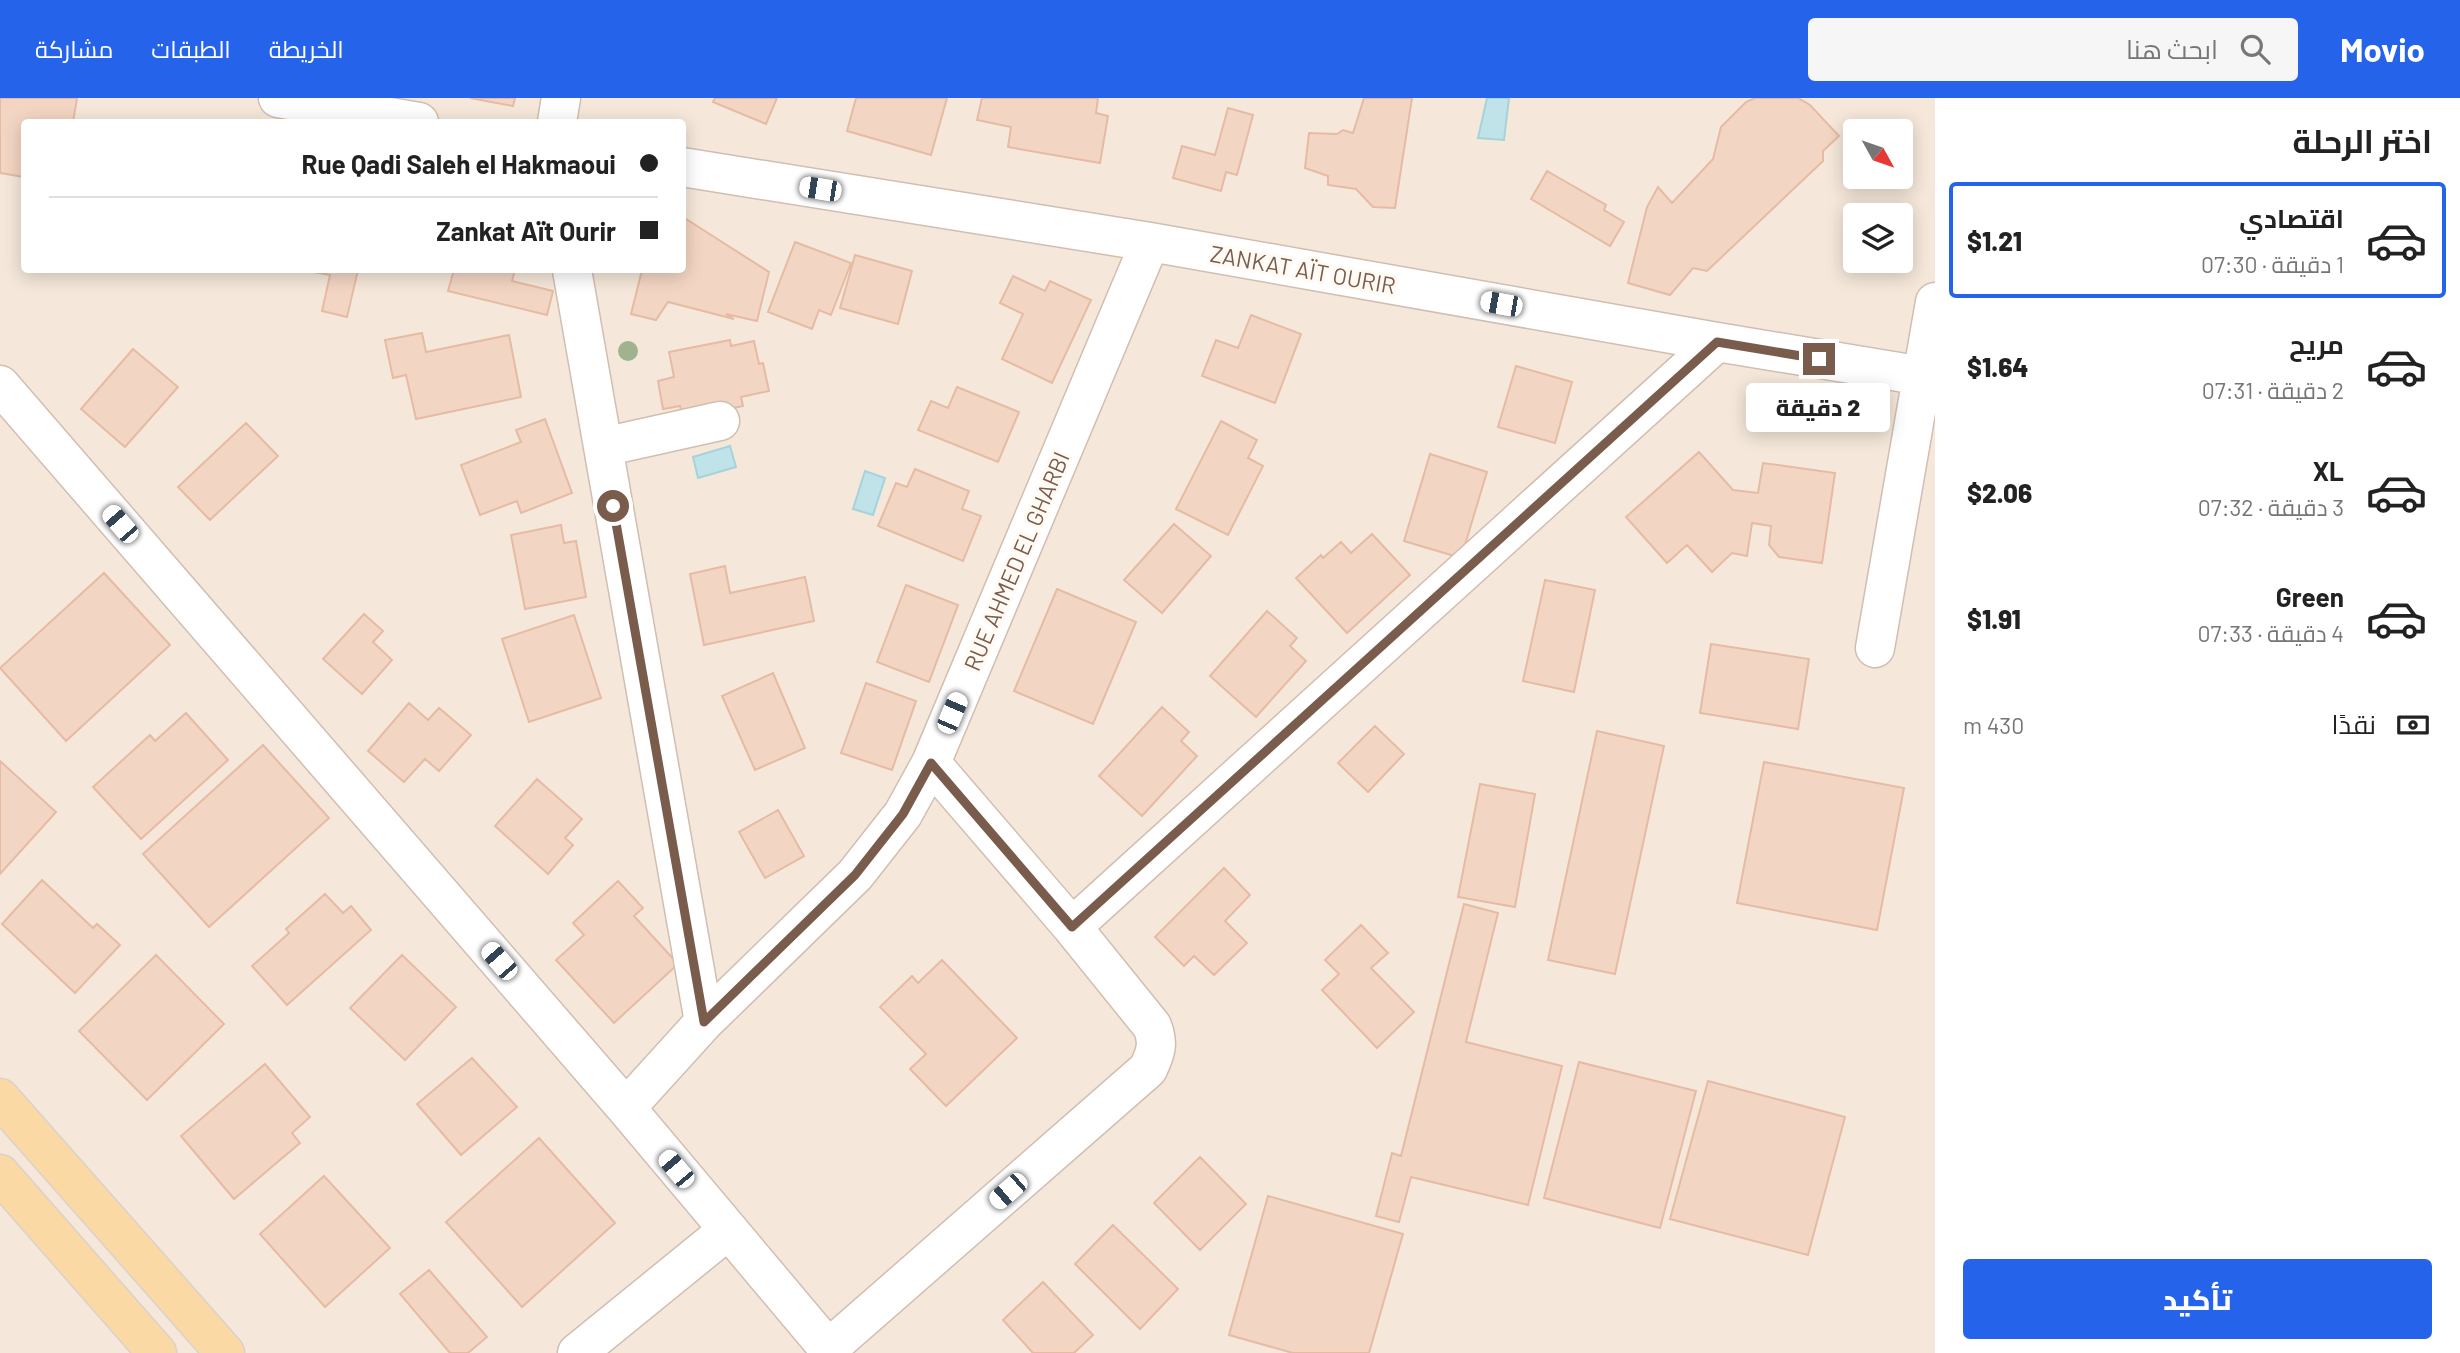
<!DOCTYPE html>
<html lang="ar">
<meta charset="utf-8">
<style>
:root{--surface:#fff;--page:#f6f6f6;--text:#222;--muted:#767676;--line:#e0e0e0;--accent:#2563eb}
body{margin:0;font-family:Barlow,Cairo,sans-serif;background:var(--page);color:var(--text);direction:rtl;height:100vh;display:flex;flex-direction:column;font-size:26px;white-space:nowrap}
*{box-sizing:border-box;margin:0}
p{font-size:23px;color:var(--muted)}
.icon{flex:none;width:38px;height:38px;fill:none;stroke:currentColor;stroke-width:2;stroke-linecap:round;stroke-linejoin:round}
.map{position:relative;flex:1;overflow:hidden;direction:ltr}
.panel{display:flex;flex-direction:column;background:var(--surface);width:525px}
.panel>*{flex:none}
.guide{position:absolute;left:21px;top:21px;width:665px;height:154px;border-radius:7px;box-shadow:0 4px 18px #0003;direction:rtl;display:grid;align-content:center;height:154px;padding:0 28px;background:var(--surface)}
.needle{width:46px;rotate:130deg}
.fabs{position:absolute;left:1843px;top:21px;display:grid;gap:14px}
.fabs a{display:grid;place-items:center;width:70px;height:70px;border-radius:7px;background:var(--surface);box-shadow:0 4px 18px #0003;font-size:35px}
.end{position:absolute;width:32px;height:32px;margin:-16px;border:9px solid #7a5c4d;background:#fff;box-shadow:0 0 0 4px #fff}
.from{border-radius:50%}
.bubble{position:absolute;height:49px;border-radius:7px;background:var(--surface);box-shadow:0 4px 18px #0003;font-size:23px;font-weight:800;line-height:49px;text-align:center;direction:rtl}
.car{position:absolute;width:21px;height:42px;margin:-21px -10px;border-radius:9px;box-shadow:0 0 5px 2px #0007;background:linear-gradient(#fff 24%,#345 0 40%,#fff 0 76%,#345 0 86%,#fff 0)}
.guide b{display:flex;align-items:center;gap:24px;height:66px;font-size:26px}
.guide b+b{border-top:2px solid var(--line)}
.guide i{width:18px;height:18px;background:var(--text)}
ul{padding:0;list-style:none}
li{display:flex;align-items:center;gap:21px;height:116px;margin:0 14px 10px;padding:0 14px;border:4px solid transparent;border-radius:7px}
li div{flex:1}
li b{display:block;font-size:26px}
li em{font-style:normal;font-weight:800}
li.current{border-color:var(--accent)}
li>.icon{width:63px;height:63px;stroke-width:1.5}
h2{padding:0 28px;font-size:32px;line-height:84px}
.pay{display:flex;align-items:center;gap:18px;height:77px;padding:0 28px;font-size:26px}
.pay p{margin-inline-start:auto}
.action{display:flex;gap:14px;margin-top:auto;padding:14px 28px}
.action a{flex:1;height:80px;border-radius:7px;background:var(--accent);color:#fff;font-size:28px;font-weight:800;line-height:80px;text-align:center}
header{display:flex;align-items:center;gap:42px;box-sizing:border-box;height:98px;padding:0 35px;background:var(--accent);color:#fff}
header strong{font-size:33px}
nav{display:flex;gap:38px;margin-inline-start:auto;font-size:24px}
.search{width:490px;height:63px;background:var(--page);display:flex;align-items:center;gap:18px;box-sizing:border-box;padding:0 24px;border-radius:7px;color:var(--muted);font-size:26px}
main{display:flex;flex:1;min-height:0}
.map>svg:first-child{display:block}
.residential{fill:#f5e8da;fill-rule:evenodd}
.water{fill:#bfe3e8;stroke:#a5d3da;stroke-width:2}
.building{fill:#f3d5c3;stroke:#e6bba3;stroke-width:2}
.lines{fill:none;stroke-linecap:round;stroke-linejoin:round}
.minor-casing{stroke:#d1beb0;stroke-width:41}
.major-casing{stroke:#dad1cd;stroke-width:41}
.minor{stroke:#fff;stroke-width:38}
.major{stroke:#fbd9a5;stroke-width:38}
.tree{fill:#a0b28e}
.route{stroke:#7a5c4d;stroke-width:9}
.labels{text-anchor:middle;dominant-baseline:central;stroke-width:7;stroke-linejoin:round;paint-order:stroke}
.street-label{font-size:23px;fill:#7a5c4d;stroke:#fffaf3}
</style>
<header>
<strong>Movio</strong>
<div class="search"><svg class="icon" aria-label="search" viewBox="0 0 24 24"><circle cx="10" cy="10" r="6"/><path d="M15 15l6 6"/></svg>ابحث هنا</div>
<nav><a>الخريطة</a><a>الطبقات</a><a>مشاركة</a></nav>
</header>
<main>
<section class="panel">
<h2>اختر الرحلة</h2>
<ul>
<li class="current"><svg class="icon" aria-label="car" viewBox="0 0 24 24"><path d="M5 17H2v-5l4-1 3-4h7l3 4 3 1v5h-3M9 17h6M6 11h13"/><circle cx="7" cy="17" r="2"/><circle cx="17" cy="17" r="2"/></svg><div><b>اقتصادي</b><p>1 دقيقة · 07:30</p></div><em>$1.21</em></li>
<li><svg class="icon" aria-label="car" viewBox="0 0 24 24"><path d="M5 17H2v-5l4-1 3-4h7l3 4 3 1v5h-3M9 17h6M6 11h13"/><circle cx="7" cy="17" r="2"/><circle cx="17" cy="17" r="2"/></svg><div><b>مريح</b><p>2 دقيقة · 07:31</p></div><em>$1.64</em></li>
<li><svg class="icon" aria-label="car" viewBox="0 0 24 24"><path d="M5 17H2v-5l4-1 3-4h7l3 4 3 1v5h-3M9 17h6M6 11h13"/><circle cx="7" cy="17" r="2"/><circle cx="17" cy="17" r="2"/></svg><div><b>XL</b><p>3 دقيقة · 07:32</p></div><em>$2.06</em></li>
<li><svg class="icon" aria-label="car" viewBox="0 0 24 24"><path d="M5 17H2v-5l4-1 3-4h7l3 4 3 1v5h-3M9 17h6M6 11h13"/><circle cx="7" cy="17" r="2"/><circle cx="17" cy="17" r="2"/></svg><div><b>Green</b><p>4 دقيقة · 07:33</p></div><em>$1.91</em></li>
</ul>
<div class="pay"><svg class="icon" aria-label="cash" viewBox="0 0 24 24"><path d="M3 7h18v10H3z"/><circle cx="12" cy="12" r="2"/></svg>نقدًا<p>430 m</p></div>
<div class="action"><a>تأكيد</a></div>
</section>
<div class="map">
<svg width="1935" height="1255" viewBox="0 0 1935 1255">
<rect width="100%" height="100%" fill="#fdf6ec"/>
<path class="residential" d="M 0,0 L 1935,0 L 1935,1255 L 0,1255 ZM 24,24 L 682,24 L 682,172 L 24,172 ZM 1855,33 L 1900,33 L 1900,79 L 1855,79 ZM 1855,117 L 1900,117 L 1900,163 L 1855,163 Z"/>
<path class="water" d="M 1487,0 L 1509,0 L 1504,42 L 1478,40 Z
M 730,348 L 736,369 L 698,380 L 693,359 Z
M 865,373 L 885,380 L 873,417 L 853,411 Z"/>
<path class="building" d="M 0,0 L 77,0 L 73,24 L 24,24 L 24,79 L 0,75 Z
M 470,0 L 515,0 L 513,8 Z
M 715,0 L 777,0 L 766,26 L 713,4 Z
M 856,0 L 947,0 L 931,57 L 847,33 Z
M 982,0 L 1098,0 L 1096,15 L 1108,18 L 1100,65 L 1008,49 L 1011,29 L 977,22 Z
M 1364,0 L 1412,0 L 1395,110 L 1373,109 L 1356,91 L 1328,87 L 1328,78 L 1305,70 L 1309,35 L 1337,36 L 1343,32 L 1353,35 Z
M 1755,0 L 1798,0 L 1810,7 L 1839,38 L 1823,53 L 1823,63 L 1707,173 L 1693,170 L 1670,197 L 1628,185 L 1647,109 L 1658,89 L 1672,105 L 1713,61 L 1721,29 L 1746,4 Z
M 1228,10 L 1253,17 L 1237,77 L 1226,74 L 1221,93 L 1173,80 L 1182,48 L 1215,57 Z
M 1547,73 L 1606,107 L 1604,112 L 1624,124 L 1610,148 L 1531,101 Z
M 683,119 L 769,174 L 757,223 L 726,216 L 734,221 L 668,204 L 656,222 L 631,216 L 642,172 L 682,172 Z
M 795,144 L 851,165 L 831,217 L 819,212 L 812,231 L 768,214 Z
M 855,157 L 912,173 L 898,226 L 840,210 Z
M 303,172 L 358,172 L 347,219 L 322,213 L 330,177 Z
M 454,172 L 515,172 L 512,183 L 553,193 L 547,217 L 448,193 Z
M 1013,178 L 1045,193 L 1050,183 L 1091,202 L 1052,285 L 1002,261 L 1023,216 L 1000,205 Z
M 1251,217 L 1301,236 L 1275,305 L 1202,278 L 1216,242 L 1238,250 Z
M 422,235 L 426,254 L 509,237 L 521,299 L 416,321 L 406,277 L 393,280 L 385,242 Z
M 730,242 L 731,248 L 754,243 L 759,266 L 763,265 L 769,293 L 741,299 L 743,308 L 683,321 L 680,308 L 663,311 L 658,283 L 674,279 L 669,254 Z
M 133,251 L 178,289 L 125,349 L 81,311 Z
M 1516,268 L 1572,284 L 1555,345 L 1498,329 Z
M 957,289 L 1019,314 L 998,364 L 918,332 L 931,303 L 948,310 Z
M 545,321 L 572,395 L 521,415 L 517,403 L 480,417 L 461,367 L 521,344 L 516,332 Z
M 1221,323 L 1257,342 L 1248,360 L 1263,368 L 1228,437 L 1176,411 Z
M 246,325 L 278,358 L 210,422 L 178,389 Z
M 1699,354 L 1733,392 L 1758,395 L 1763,365 L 1835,375 L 1822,465 L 1779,459 L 1769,447 L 1771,428 L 1752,425 L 1747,458 L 1732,455 L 1712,474 L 1687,447 L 1667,465 L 1626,419 Z
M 1430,356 L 1487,374 L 1461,460 L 1404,443 Z
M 915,371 L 969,393 L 962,411 L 981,418 L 963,463 L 878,428 L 896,385 L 907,389 Z
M 1174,426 L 1211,458 L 1162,515 L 1124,482 Z
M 561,427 L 564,445 L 576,443 L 586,499 L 525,511 L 511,437 Z
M 1372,436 L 1410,477 L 1347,535 L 1296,480 L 1321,457 L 1323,460 L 1341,444 L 1351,455 Z
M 725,468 L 730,495 L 805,479 L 814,523 L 704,547 L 690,476 Z
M 104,475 L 170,547 L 66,643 L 0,570 Z
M 1545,482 L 1595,492 L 1574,594 L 1523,583 Z
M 906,487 L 958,507 L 929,584 L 877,564 Z
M 1057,491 L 1136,524 L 1093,626 L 1014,593 Z
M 1267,513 L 1297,540 L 1290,548 L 1306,563 L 1256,619 L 1210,578 Z
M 364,516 L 383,533 L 373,544 L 392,562 L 362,596 L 323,561 Z
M 574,517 L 601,600 L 529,624 L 502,541 Z
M 1711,546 L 1809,561 L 1798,631 L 1700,615 Z
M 773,575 L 805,650 L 755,672 L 722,598 Z
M 866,585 L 916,603 L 892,672 L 841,655 Z
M 409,605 L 428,622 L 439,610 L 471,637 L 439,673 L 425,661 L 404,684 L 368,653 Z
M 1162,609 L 1189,634 L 1181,643 L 1197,658 L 1142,718 L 1099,678 Z
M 186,615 L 228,662 L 141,741 L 93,689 L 150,637 L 155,643 Z
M 1375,628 L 1404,656 L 1368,694 L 1338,665 Z
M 1597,633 L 1664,648 L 1615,876 L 1548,862 Z
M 263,647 L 329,720 L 209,829 L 143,756 Z
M 0,663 L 56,714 L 0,776 Z
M 1764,664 L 1904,690 L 1877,832 L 1737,805 Z
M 537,681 L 582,721 L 565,740 L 573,747 L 548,776 L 495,728 Z
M 1480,686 L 1535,696 L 1515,809 L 1458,799 Z
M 778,712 L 804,758 L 765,780 L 739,734 Z
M 1224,770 L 1250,797 L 1225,823 L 1247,845 L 1214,877 L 1194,858 L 1184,868 L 1155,839 Z
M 42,782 L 93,830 L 97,826 L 120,847 L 75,895 L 2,826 Z
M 618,783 L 643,810 L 634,818 L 678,866 L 614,925 L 556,862 L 584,837 L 573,825 Z
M 325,796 L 343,815 L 351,808 L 371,832 L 287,907 L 252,868 L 289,835 L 286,831 Z
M 1464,806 L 1498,815 L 1466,944 L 1562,968 L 1528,1107 L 1411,1079 L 1399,1124 L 1376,1118 L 1392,1055 L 1401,1058 Z
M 1361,827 L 1388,855 L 1371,870 L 1414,914 L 1377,950 L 1322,892 L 1339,876 L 1325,862 Z
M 156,857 L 224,926 L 147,1002 L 79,933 Z
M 402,857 L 456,909 L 405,962 L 350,910 Z
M 942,862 L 1017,940 L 946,1008 L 910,971 L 926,956 L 880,909 L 912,878 L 918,885 Z
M 472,960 L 517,1009 L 461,1057 L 417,1006 Z
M 1579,964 L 1696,993 L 1660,1130 L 1544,1100 Z
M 265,966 L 310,1019 L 292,1035 L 300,1045 L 234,1101 L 181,1038 Z
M 1708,983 L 1845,1019 L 1808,1157 L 1670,1121 Z
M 539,1040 L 615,1125 L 522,1209 L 446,1124 Z
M 1200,1059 L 1246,1106 L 1200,1152 L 1154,1105 Z
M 324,1078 L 390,1150 L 325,1209 L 260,1136 Z
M 1268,1098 L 1403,1136 L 1369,1255 L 1293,1255 L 1229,1237 Z
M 1113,1127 L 1178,1191 L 1140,1231 L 1075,1166 Z
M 429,1172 L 487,1239 L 468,1255 L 450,1255 L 400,1196 Z
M 1043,1184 L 1093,1237 L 1074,1255 L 1033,1255 L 1003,1222 Z"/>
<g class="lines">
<g class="minor-casing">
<path id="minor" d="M 278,0 L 419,24
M 557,24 L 561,0
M 682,69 L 1150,144 L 1717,244 L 1935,280
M 572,172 L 704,924
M 0,287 L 626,1010 L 832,1255
M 603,349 L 720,323
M 1875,550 L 1935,204
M 1072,829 L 1717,244
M 626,1010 L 704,924 L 855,777 L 903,716 L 931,665 L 1150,144
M 828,1251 L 1148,971 C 1156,954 1159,945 1152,928 L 1072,829 L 931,665
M 577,1255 L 727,1133"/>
</g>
<g class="major-casing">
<path id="major" d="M 0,1000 L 225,1255
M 0,1076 L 157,1255"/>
</g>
<use href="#minor" class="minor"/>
<use href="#major" class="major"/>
</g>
<circle class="tree" cx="628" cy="253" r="10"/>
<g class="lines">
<path class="route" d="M 613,408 L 704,924 L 855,777 L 903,716 L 931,665 L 1072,829 L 1717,244 L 1819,261"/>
</g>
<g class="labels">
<g class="street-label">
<text transform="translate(1303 171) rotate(10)">ZANKAT AÏT OURIR</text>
<text transform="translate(1016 463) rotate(-67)">RUE AHMED EL GHARBI</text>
</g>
</g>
</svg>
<div class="fabs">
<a><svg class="needle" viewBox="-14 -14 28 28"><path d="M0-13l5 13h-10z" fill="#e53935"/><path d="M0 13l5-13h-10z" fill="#767676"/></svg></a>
<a><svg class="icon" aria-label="layers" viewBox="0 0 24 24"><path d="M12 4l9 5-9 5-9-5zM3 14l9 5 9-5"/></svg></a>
</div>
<i class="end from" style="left:613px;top:408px"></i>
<i class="end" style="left:1819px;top:261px"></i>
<div class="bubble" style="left:1746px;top:285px;width:144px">2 دقيقة</div>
<i class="car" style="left:820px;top:91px;rotate:279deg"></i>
<i class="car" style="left:1501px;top:206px;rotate:280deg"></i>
<i class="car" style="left:120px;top:426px;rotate:319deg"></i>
<i class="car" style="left:952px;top:615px;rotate:23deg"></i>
<i class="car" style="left:499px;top:863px;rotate:319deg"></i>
<i class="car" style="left:676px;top:1071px;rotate:320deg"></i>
<i class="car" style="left:1008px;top:1093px;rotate:229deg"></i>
<div class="guide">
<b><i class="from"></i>Rue Qadi Saleh el Hakmaoui</b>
<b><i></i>Zankat Aït Ourir</b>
</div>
</div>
</main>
